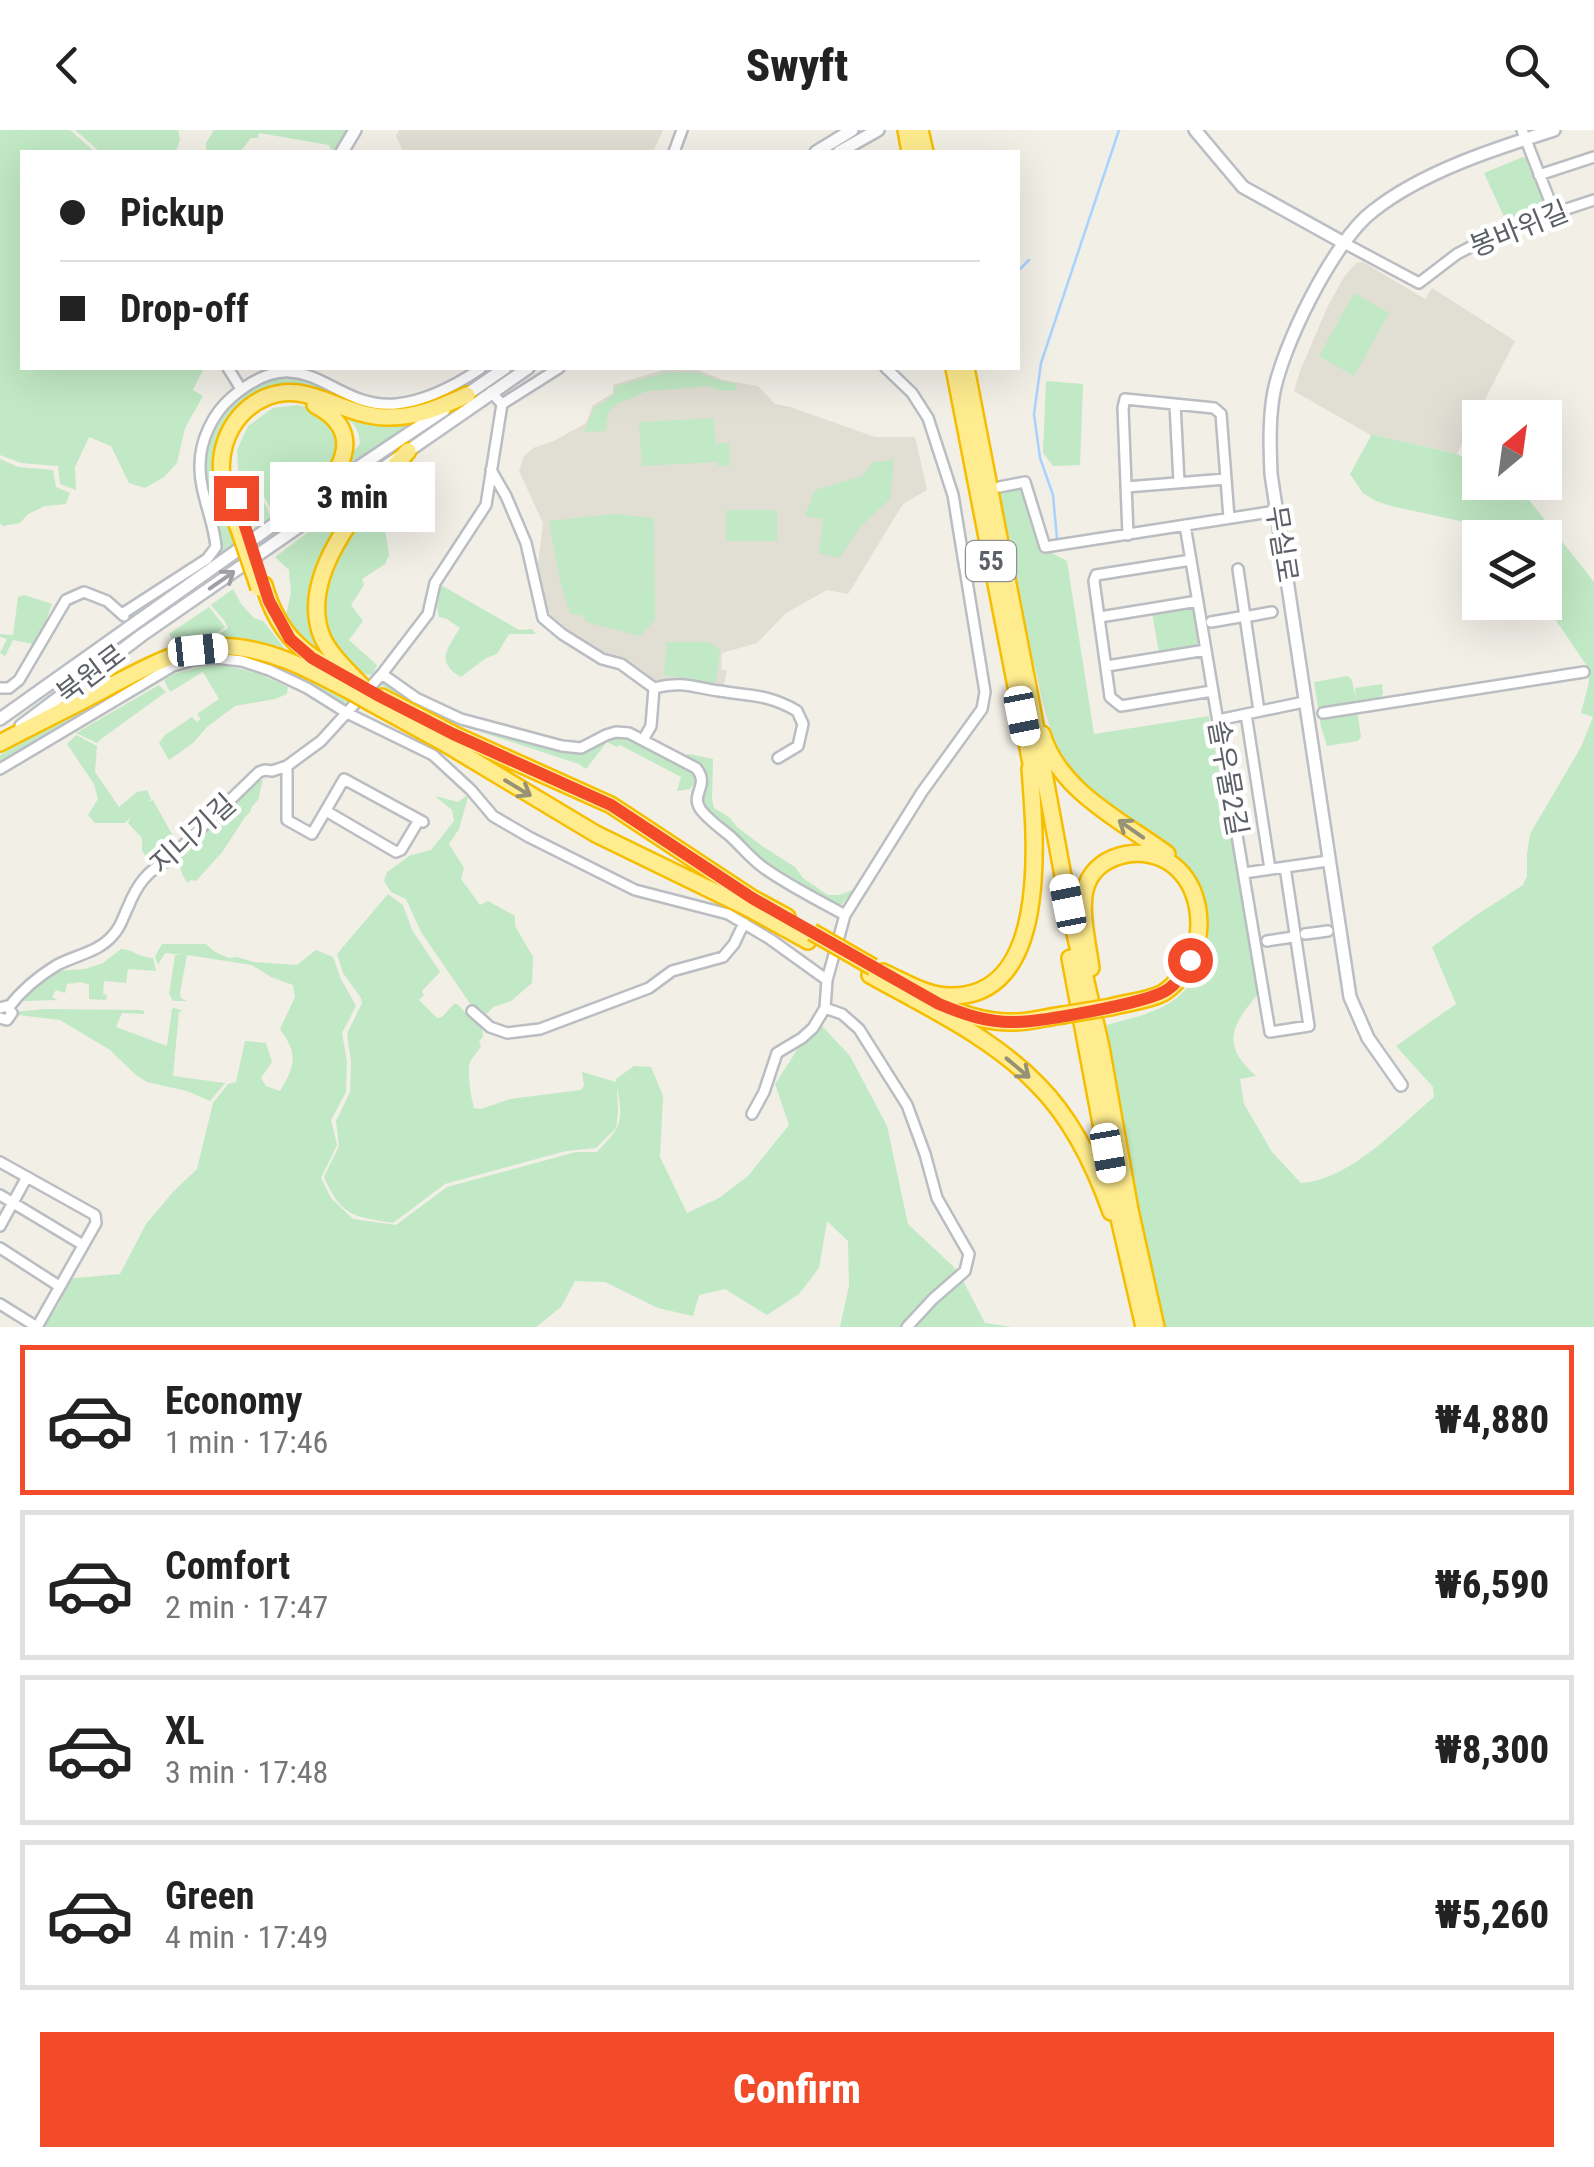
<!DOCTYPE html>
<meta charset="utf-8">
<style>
:root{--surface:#fff;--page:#f6f6f6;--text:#222;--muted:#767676;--line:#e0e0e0;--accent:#f34a29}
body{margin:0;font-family:"Roboto Condensed","Noto Sans KR",sans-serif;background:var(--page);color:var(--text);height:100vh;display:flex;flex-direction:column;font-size:38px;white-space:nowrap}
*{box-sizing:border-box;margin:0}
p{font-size:32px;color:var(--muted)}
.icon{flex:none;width:55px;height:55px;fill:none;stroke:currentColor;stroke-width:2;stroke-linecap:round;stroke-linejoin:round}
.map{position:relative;height:1197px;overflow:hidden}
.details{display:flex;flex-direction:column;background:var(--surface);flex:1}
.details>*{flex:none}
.guide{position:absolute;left:20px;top:20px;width:1000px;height:220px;border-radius:0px;box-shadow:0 10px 40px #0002;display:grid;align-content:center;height:220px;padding:0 40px;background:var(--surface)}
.needle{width:65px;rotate:29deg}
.tools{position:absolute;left:1462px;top:270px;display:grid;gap:20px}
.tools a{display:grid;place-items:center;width:100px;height:100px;border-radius:0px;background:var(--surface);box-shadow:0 10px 40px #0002;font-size:50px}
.end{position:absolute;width:45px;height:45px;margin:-22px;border:12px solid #f34a29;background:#fff;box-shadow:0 0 0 5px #fff}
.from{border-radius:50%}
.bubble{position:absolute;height:70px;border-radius:0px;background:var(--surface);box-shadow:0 10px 40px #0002;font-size:32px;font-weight:800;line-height:70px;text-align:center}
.car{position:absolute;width:30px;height:60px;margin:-30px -15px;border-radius:12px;box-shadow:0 0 8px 2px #0007;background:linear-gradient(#fff 24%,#345 0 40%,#fff 0 76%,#345 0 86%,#fff 0)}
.guide b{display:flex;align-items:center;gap:35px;height:95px;font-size:38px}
.guide b+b{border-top:2px solid var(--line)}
.guide i{width:25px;height:25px;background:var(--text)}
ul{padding:18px 0 0;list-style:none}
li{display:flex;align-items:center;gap:30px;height:150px;margin:0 20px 15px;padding:0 20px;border:5px solid var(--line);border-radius:0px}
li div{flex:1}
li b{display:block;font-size:38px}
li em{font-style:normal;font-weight:800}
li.active{border-color:var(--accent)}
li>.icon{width:90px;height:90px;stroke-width:1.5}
.cta{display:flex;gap:20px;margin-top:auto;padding:20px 40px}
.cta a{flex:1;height:115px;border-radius:0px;background:var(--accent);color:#fff;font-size:40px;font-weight:800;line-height:115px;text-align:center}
header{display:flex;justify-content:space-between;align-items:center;height:130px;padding:0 40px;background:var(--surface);font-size:45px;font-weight:800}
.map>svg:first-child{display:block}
.education{fill:#e1ded4}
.green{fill:#c1e9c5}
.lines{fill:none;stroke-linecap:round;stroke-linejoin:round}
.stream{stroke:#a8d2ff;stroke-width:2.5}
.street-casing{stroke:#babdc2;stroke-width:14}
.secondary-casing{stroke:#bbbec4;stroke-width:16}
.highway-casing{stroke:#f7be00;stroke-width:20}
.street{stroke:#fff;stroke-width:9}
.secondary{stroke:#fff;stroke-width:11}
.highway{stroke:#ffec8f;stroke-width:15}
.highway-bridge-casing{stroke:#f7be00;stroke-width:20;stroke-linecap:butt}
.highway-bridge{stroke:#ffec8f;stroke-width:15}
.oneway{stroke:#9ea0a4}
.oneway2{stroke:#969275}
.route{stroke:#f34a29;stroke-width:12}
.labels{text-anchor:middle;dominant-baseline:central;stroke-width:9;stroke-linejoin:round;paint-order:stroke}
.shield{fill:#fff;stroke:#8e9095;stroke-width:2.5}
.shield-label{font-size:25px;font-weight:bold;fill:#5d6167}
.street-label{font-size:28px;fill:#5d6167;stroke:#fff}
</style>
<header><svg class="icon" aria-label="back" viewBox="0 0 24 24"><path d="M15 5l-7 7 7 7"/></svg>Swyft<svg class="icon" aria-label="search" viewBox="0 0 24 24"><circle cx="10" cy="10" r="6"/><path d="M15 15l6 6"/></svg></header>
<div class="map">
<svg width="1594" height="1197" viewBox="0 0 1594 1197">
<rect width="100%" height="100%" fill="#f1efe6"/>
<path class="education" d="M 399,0 L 663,0 L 653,22 L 403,22 L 396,6 Z
M 1363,132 L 1425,169 L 1432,158 L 1515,211 L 1457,324 L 1369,304 L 1294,261 L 1300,241 L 1327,178 L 1344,147 L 1356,133 Z
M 666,239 L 699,240 L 723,250 L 758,256 L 775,274 L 790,277 L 875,307 L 915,307 L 927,360 L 903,374 L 848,464 L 827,460 L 786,483 L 757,513 L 722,523 L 721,539 L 727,541 L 723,558 L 659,553 L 643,546 L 627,532 L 592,521 L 552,488 L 544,470 L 538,434 L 543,393 L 519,341 L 524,326 L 533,318 L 554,311 L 586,293 L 593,275 L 613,263 L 613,255 Z"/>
<path class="green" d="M 0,0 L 70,0 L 95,22 L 22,22 L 22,238 L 204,238 L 193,260 L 203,266 L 185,298 L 177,333 L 164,347 L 145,358 L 129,353 L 111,316 L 89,307 L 75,337 L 76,360 L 60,354 L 58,336 L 21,333 L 0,325 Z
M 75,0 L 178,0 L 180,9 L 176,22 L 100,22 Z
M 214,0 L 351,0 L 338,22 L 332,21 L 329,15 L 259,3 L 258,8 L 251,8 L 240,22 L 206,22 L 206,13 Z
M 1523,27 L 1527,29 L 1546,79 L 1511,92 L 1505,89 L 1484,43 Z
M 1354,163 L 1389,183 L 1354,246 L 1319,226 Z
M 669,242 L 699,243 L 717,250 L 736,254 L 736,260 L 721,261 L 709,256 L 648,261 L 617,274 L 608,283 L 606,301 L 584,302 L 594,278 L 613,266 L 616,256 Z
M 279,248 L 314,251 L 366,275 L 400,277 L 428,271 L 475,248 L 474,252 C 455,264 432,277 409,279 C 361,284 309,270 261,263 L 218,319 L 239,414 L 137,485 L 138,481 L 210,431 L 220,418 C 217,391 203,366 203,339 C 201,291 237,260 279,248 Z
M 1046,251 L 1083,254 L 1080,335 L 1053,336 L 1043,323 Z
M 298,275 C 315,279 326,285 335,301 C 357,338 299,372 274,389 C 269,372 261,357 244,352 C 257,362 268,373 271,391 L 256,403 L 242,354 L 239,354 L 237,320 L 248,296 L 273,278 Z
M 337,283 C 369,292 389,298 421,289 L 344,341 L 353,322 L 360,314 C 359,296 353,292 337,283 Z
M 714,288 L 716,325 L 717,313 L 729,313 L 730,336 L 718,336 L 717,332 L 642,336 L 639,292 Z
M 1369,304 L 1457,324 L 1480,338 L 1480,352 L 1504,353 L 1526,366 L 1594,452 L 1594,1197 L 1151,1197 L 1094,898 C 1146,884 1188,881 1205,822 C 1209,808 1209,799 1208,785 C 1196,697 1093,694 1062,629 C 1049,602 1043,571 1036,542 C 1021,483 1010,423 998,364 L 1022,358 L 1040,417 L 1067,431 L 1094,604 L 1209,586 L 1259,863 C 1232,894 1220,915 1256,946 L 1240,949 L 1244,974 L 1272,1022 L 1301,1053 C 1350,1050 1397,998 1434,967 L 1433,957 L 1396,916 L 1456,874 L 1432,817 L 1475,786 L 1523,755 L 1527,746 L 1527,724 L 1530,704 L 1581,617 L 1593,587 L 1581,583 L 1589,552 L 1587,536 L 1544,473 L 1545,408 L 1486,407 L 1460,391 L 1391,376 L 1376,371 L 1363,363 L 1350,344 L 1371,306 Z
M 0,329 L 18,337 L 53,340 L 56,357 L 70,363 L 66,374 L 45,376 L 28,384 L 20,393 L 3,396 L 0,393 Z
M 894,330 L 890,369 L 860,397 L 839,428 L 819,423 L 823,389 L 805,386 L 815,360 L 863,346 L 873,332 Z
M 390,359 L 395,375 L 385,400 L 389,425 L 385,434 L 362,449 L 364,455 L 351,475 L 363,491 L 349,510 L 377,535 L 373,544 L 367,545 C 320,514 315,469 342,422 C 354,400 374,379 390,359 Z
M 365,360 L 316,432 L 311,457 L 312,498 L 334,534 L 312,520 L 286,485 L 291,463 L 289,440 L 275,427 Z
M 726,380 L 777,380 L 777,411 L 726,411 Z
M 613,384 L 654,388 L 655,490 L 640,506 L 586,492 L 583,486 L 570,483 L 560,451 L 549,391 Z
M 441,455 L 519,500 L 532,499 L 536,504 L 509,504 L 497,524 L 486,528 L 461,547 C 435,532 447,519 460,498 L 447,489 L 439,487 L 437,476 Z
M 233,459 L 241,474 L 254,488 L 263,491 L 290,525 L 238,509 L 212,509 L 228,498 L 224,490 L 211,475 Z
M 24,465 L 52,474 L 38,513 L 26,532 L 23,531 L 32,514 L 13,510 L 5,526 L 0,523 L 7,509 L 0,507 L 0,504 L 13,505 L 18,467 Z
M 1190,476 L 1193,478 L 1198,512 L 1196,515 L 1159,522 L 1152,483 Z
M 209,477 L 225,497 L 209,509 L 176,515 L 169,504 Z
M 667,512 L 709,512 L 720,520 L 716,553 L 664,545 Z
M 223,521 L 261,525 L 351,569 L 347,573 L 336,571 L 271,536 L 193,529 L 0,636 L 0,625 L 167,531 Z
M 208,535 C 240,536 259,543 288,557 L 287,564 L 275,569 L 235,576 L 207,597 L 193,613 L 169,630 L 159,613 L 165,605 L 192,587 L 197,592 L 201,589 L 197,584 L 219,569 L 203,542 L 170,562 L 164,550 L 174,544 Z
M 1348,546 L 1352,550 L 1356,570 L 1355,558 L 1382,554 L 1383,565 L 1380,566 L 1380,569 L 1356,573 L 1361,607 L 1358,611 L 1327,616 L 1321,597 L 1314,552 Z
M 386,551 L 423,574 L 563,619 L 605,607 L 629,606 L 688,638 L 694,644 L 695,653 L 690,659 L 677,661 L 681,647 L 620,615 L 617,617 L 607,612 L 586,639 L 579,634 L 438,588 L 381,555 Z
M 159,555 L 166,562 L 101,609 L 97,613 L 76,603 Z
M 76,605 L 97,616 L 95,642 L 119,677 L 137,662 L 147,660 L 151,669 L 148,672 L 153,670 L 178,715 L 165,727 L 151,734 L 142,721 L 142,708 L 128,693 L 131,687 L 125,693 L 95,693 L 88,685 L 98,669 L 94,654 L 67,614 Z
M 689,624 L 713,629 L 712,670 L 714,678 L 729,687 L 737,697 L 762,716 L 795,737 L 803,748 L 828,765 L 839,765 L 855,759 L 842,774 L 835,776 L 767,737 L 707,683 L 699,673 L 705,656 L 703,641 L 682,627 Z
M 263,650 L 258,670 L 251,678 L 251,681 L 245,687 L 223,721 L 196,751 L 191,750 L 187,753 C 183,745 178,738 180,729 C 184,716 241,666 255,652 Z
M 435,666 L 458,672 L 466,666 L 468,667 L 459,699 L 449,714 L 464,738 L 461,749 L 480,775 L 488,771 L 515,786 L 515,796 L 533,827 L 532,853 L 511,871 L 493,877 L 488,883 L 482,884 L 471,875 L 421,802 L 406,769 L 391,762 L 384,751 L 387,742 L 411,725 L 431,720 L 454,691 L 452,680 Z
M 388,764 L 403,775 L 412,800 L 440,842 L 422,861 L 424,865 L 419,870 L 437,888 L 442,887 L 454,874 L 457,874 L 469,886 L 474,887 L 482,898 L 483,906 L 479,912 L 481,916 C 478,922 473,926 470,932 C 467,942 471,968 474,978 L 481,979 L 510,969 L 581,960 L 584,956 L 582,942 L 616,952 L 616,949 L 634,936 L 651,937 L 663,966 L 660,1027 L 687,1083 L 719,1068 L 748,1046 L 789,995 L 775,954 L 799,917 L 822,896 L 850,926 L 887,996 L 908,1094 L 958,1141 L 985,1193 L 1012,1197 L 840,1197 L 849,1156 L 848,1111 L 827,1091 L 819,1138 L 799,1164 L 767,1185 L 725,1159 L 699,1165 L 693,1186 L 658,1178 L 605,1152 L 575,1151 L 561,1177 L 536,1197 L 43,1197 L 59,1174 L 65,1149 L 120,1144 L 146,1094 L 174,1061 L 197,1039 L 213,973 L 228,954 L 236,952 L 245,911 L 266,913 L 272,932 L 261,948 L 266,956 L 280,961 C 296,935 298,924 280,899 L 295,867 L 293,855 L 271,847 L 252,835 L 187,825 L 180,863 L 181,868 L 187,871 L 173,871 L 169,864 L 175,825 L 183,825 L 165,823 L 158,835 L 155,826 L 162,814 L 206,814 L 215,822 L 229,828 L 236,827 L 254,832 L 297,835 L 316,820 L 333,827 L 341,849 L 356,876 L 342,903 L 347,932 L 346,962 L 331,990 L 337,1015 L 321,1048 L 331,1068 L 353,1089 L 396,1095 L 447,1057 L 576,1022 L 597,1022 C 621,997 624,992 617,957 L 618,982 L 616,998 L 596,1018 L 566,1021 L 445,1054 L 393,1093 C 353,1086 342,1087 324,1047 L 339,1016 L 336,991 L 350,962 L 351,932 L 347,904 L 362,873 L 361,868 L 343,843 L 337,824 Z
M 121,819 C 133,819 139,828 153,828 L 156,841 L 128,839 L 126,853 L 104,851 L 103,864 L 107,865 L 106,870 L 89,869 L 89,855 L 82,852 L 67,854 L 65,863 L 56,860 L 52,867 L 57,870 L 24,871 L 23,868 L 57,841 L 85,839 L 103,833 Z
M 174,878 L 183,881 L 179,882 L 173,946 L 225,953 L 210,971 L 187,961 L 147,952 L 136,945 L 110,920 L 60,890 L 18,885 L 14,882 L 45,879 L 139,880 L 144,881 L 144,884 L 122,883 L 116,897 L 167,916 L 172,879 Z"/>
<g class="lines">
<path class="stream" d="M 1018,141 L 1029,130
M 1057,409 L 1053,365 L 1040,328 L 1034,284 L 1041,233 L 1119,0"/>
<g class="street-casing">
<path id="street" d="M 1522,0 L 1555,84
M 674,22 L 682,0
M 1539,45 L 1594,27
M 1344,113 L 1419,153 L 1457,124 L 1503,100 L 1594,70
M 228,238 L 241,259
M 502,274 L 559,238
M 1175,274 L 1179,352
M 491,340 L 506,366 L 526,413 L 543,488 L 562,504 L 602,529 L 621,534 L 654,558 C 684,551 691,557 719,561 C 750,566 768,564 797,581 L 803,594 L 798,616 L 778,628
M 999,357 L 1025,352 L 1045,417 L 1276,381
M 1126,357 L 1226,349
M 1185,395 L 1270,902 L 1309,896 L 1285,737
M 1128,405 L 1123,278 L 1125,269 L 1214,278 L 1221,284 L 1229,388
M 1191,430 L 1096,445 L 1094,451 L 1110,567 L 1121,576 L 1212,561
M 1238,439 L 1259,581
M 122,484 L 207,429 L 216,417 C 214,390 199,362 200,335 C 200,310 213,283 232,267 C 306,204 330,280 396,274 C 425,271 456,255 480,239
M 1250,486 L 1272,482
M 1100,487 L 1198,471
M 1211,492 L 1240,487
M 1107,536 L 1206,520
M 382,544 L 416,568 L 461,589 L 562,616 L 581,618 L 606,605 L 616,602 L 629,603 L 696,638 C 711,656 689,664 701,680 C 709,690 720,698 730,706 C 741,716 752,730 764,738 C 789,756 818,770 845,785
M 0,558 L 9,558 L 19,550 L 66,470 L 84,462 L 107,471 L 124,486
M 1323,583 L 1584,542
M 1246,584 L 1270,739
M 1218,590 L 1304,572
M 643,610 L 651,596 L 654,558
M 287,636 L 287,690 L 312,704 L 344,649 L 423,692
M 0,639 L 173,536 L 194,530 L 214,528 L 242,531 L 269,540 L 307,558 L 347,583 L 433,625 L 471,660 L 493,686 L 529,707 L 635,760 L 728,784 L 770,809 L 827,850
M 326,681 L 396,722 L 401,720 L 419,690
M 1244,743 L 1328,731
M 1305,804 L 1328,801
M 1267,811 L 1293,807
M 9,877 C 21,861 39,846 57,835 C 76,825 99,822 113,805 C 121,797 123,787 128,777 C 137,755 147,741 168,730 L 259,642 L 265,640 L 272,641 L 287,636 L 321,611 L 382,544 L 428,484 L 435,453 L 486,375 L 502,274 L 491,262
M 0,878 L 7,876 L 12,883 L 7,890 L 0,888
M 825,878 L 842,884 L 859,899 L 907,975 L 925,1024 L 937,1068 L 969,1124 L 965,1141 L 933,1169 L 907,1197
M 472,881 L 490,897 L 507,903 L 540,899 L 649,858 L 672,841 L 723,827 L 734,814 L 744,793
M 752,984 L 764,962 L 777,923 L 802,908 L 813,898 L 825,878 L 827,850 L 845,785 L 922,662 L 982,579 L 985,562 L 953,365 L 928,288 L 912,263 L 886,238
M 0,1032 L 95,1085 L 96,1093 L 37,1197
M 0,1065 L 83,1115
M 0,1096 L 27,1047
M 0,1118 L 59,1156
M 0,1174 L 37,1197"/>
</g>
<g class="secondary-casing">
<path id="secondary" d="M 1195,0 L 1243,57 L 1344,113
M 342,22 L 355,0
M 816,22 L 852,0
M 839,22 L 878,0
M 463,267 L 505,238
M 0,589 L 290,383 L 444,280
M 21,596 L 142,505 L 528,238
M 1401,955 L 1368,908 L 1350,867 L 1271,344 C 1270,318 1269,293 1273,267 C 1280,220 1334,110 1373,81 C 1422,42 1494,19 1554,0"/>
</g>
<g class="highway-casing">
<path id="highway" d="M 906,0 L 910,22
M 920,0 L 925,22
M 954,238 L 1034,649
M 966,238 L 1029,562 L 1068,773 L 1101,917 L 1130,1080 L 1156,1197
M 312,368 C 345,340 364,300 315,275
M 241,405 C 235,387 225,366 222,347 C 216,301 251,258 298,263 C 328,267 352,286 386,287 C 416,288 441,277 467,265
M 264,455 C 278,504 302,524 346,547
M 362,556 C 349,542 332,527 323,509 C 294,444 369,366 408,321
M 382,567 L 453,604 L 611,675 L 752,768 L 787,787
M 373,574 L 446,614 L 596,704 L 748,778 L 808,811
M 1042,604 C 1059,661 1122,691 1167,724
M 0,613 C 34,595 69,578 103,560 C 143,539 185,513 233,517 C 278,521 315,543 354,563
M 1070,828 L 1118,1084 L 1144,1197
M 1091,838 C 1088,815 1078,776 1087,754 C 1099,722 1147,714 1173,735 C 1200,756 1205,797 1192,827 C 1186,840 1176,855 1163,863 C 1148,871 1128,872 1111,877
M 883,842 C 903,851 927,866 949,866 C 1052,869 1035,704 1030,639
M 870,845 C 927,877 992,907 1038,955 C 1073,990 1095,1037 1111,1082
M 936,872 C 960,884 987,893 1014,892 C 1030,892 1047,887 1063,885"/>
</g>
<use href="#street" class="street"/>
<use href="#secondary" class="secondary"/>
<use href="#highway" class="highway"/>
<g class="highway-bridge-casing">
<path id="highway-bridge" d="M 241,405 L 259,458
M 354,563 L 373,574
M 812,802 L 873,837
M 1063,885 L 1111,877"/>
</g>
<use href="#highway-bridge" class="highway-bridge"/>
</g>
<defs><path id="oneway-shaft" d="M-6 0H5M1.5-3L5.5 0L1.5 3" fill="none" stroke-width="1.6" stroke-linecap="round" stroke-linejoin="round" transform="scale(2.5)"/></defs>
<use class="oneway" href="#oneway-shaft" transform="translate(222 450) rotate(-35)"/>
<g class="oneway2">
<use href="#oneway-shaft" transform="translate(518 658) rotate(31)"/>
<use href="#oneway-shaft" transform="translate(1131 699) rotate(-145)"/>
<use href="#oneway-shaft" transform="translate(1018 938) rotate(40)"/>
</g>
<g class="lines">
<path class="route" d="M 236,368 L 269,471 L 290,509 L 312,528 L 381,567 L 453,604 L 611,675 L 752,768 L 939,874 C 963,884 988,893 1015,892 C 1040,892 1148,873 1167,860 C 1178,853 1184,841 1190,830"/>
</g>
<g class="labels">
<rect class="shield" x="966" y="411" width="50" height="40" rx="8"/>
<g class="shield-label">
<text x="991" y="431">55</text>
</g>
<g class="street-label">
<text transform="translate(1519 99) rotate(-22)">봉바위길</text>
<text transform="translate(1282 414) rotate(81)">무실로</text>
<text transform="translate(91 544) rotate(-37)">북원로</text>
<text transform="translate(1228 648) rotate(80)">솔우물2길</text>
<text transform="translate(193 704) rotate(-42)">지니기길</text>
</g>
</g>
</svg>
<div class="tools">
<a><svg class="needle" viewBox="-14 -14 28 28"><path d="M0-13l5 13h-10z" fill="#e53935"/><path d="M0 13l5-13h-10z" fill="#767676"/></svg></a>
<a><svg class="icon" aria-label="layers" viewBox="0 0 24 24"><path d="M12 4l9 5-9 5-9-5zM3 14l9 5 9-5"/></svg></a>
</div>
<i class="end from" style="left:1190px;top:830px"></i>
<i class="end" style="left:236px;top:368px"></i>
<div class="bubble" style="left:270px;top:332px;width:165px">3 min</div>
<i class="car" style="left:198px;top:520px;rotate:84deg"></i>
<i class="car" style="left:1022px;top:586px;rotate:169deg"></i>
<i class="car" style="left:1068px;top:774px;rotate:349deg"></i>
<i class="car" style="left:1108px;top:1023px;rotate:170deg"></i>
<div class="guide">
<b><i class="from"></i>Pickup</b>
<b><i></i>Drop-off</b>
</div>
</div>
<section class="details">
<ul>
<li class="active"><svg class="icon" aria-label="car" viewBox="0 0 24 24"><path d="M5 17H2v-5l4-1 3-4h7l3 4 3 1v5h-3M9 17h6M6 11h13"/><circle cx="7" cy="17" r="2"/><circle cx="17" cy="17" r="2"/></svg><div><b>Economy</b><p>1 min · 17:46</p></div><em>₩4,880</em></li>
<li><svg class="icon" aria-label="car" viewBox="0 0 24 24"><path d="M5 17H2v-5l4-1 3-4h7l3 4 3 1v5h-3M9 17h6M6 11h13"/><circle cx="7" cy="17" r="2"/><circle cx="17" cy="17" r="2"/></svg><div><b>Comfort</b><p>2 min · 17:47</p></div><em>₩6,590</em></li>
<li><svg class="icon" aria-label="car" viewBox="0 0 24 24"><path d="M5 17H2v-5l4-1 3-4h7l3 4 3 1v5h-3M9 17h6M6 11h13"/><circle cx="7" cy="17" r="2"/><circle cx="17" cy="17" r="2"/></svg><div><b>XL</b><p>3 min · 17:48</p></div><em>₩8,300</em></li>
<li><svg class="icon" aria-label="car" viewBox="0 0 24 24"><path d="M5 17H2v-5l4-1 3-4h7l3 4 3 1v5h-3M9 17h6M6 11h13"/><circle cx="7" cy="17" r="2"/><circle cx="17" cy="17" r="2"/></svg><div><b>Green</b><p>4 min · 17:49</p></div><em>₩5,260</em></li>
</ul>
<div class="cta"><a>Confirm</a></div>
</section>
